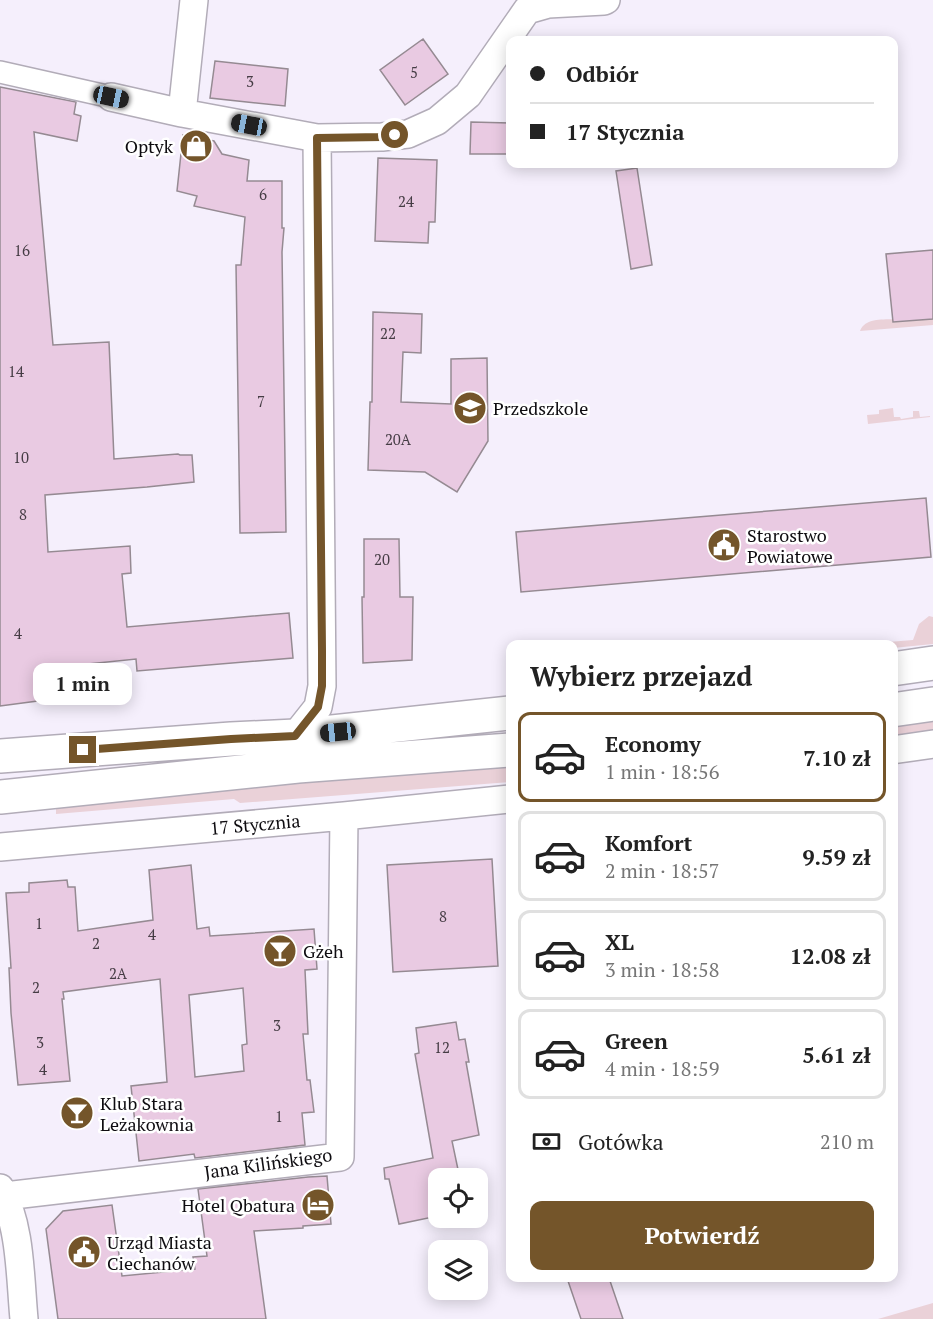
<!DOCTYPE html>
<html lang="pl">
<meta charset="utf-8">
<style>
:root{--surface:#fff;--page:#f2f2f2;--text:#222;--muted:#767676;--line:#e0e0e0;--accent:#74552a}
body{margin:0;font-family:"PT Serif",serif;background:var(--page);color:var(--text);height:100vh;display:flex;flex-direction:column;font-size:22px;white-space:nowrap}
*{box-sizing:border-box;margin:0}
p{font-size:20px;color:var(--muted)}
.icon{flex:none;width:33px;height:33px;fill:none;stroke:currentColor;stroke-width:2;stroke-linecap:round;stroke-linejoin:round}
.map{position:relative;flex:1;overflow:hidden}
.details{position:absolute;left:506px;top:640px;width:392px;height:642px;display:flex;flex-direction:column;background:var(--surface);border-radius:12px;box-shadow:0 3px 15px #0003}
.details>*{flex:none}
.banner{position:absolute;left:506px;top:36px;width:392px;height:132px;border-radius:12px;box-shadow:0 3px 15px #0003;display:grid;align-content:center;height:132px;padding:0 24px;background:var(--surface)}
.fabs{position:absolute;left:428px;top:1168px;display:grid;gap:12px}
.fabs a{display:grid;place-items:center;width:60px;height:60px;border-radius:12px;background:var(--surface);box-shadow:0 3px 15px #0003;font-size:30px}
.end{position:absolute;width:27px;height:27px;margin:-14px;border:8px solid #74552a;background:#fff;box-shadow:0 0 0 3px #fff}
.from{border-radius:50%}
.bubble{position:absolute;height:42px;border-radius:12px;background:var(--surface);box-shadow:0 3px 15px #0003;font-size:20px;font-weight:600;line-height:42px;text-align:center}
.car{position:absolute;width:18px;height:36px;margin:-18px -9px;border-radius:8px;box-shadow:0 0 4px 2px #0007;background:linear-gradient(#222 24%,#8ab4d8 0 40%,#222 0 76%,#8ab4d8 0 86%,#222 0)}
.banner b{display:flex;align-items:center;gap:21px;height:57px;font-size:22px}
.banner b+b{border-top:2px solid var(--line)}
.banner i{width:15px;height:15px;background:var(--text)}
ul{padding:0;list-style:none}
li{display:flex;align-items:center;gap:18px;height:90px;margin:0 12px 9px;padding:0 12px;border:3px solid var(--line);border-radius:12px}
li div{flex:1}
li b{display:block;font-size:22px}
li em{font-style:normal;font-weight:600}
li.active{border-color:var(--accent)}
li>.icon{width:54px;height:54px;stroke-width:1.5}
h2{padding:0 24px;font-size:27px;line-height:72px}
.pay{display:flex;align-items:center;gap:15px;height:66px;padding:0 24px;font-size:22px}
.pay p{margin-inline-start:auto}
.action{display:flex;gap:12px;margin-top:auto;padding:12px 24px}
.action a{flex:1;height:69px;border-radius:12px;background:var(--accent);color:#fff;font-size:24px;font-weight:600;line-height:69px;text-align:center}
.map>svg:first-child{display:block}
.green{fill:#ead1d8}
.building{fill:#e9cae2;stroke:#958a92;stroke-width:1.5;fill-rule:evenodd}
.lines{fill:none;stroke-linecap:round;stroke-linejoin:round}
.pedestrian-casing{stroke:#b2acb8;stroke-width:24}
.minor-casing{stroke:#b2acb8;stroke-width:30}
.secondary-casing{stroke:#b2acb8;stroke-width:36}
.pedestrian{stroke:#fff;stroke-width:21}
.minor{stroke:#fff;stroke-width:27}
.secondary{stroke:#fff;stroke-width:33}
.route{stroke:#74552a;stroke-width:8}
.labels{text-anchor:middle;dominant-baseline:central;stroke-width:5;stroke-linejoin:round;paint-order:stroke}
.number-label{font-size:15px;fill:#453c44}
.poi-label{font-size:18px;fill:#0e0c10;stroke:#fff;text-anchor:start}
.street-label{font-size:18px;fill:#0e0c10;stroke:#fff}
</style>
<div class="map">
<svg width="933" height="1319" viewBox="0 0 933 1319">
<rect width="100%" height="100%" fill="#f5effc"/>
<path class="green" d="M 893,319 L 894,322 L 933,319 L 933,325 L 860,331 C 865,318 881,320 893,319 Z
M 893,408 L 894,417 L 900,417 L 901,419 L 913,417 L 913,411 L 919,411 L 920,417 L 930,416 L 930,417 L 868,424 L 867,415 L 879,414 L 879,410 Z
M 929,616 L 933,617 L 933,644 L 893,648 L 892,645 L 851,645 L 913,640 L 919,624 Z
M 933,716 L 933,733 L 893,739 L 892,722 Z
M 510,763 L 510,782 L 240,803 L 234,799 L 56,814 L 56,803 Z
M 933,1303 L 933,1319 L 878,1319 Z"/>
<path class="building" d="M 423,39 L 448,74 L 405,105 L 380,70 Z
M 215,61 L 288,69 L 285,106 L 210,98 Z
M 0,87 L 76,102 L 74,114 L 81,116 L 77,141 L 34,132 L 53,345 L 109,342 L 114,459 L 178,454 L 180,455 L 192,455 L 194,482 L 147,487 L 45,495 L 48,552 L 130,546 L 131,573 L 122,574 L 127,627 L 289,613 L 293,658 L 137,671 L 136,659 L 59,667 L 60,698 L 0,706 Z
M 471,122 L 510,123 L 510,154 L 470,154 Z
M 183,135 L 214,141 L 222,154 L 249,160 L 247,181 L 282,181 L 282,228 L 284,228 L 282,252 L 286,532 L 240,533 L 236,265 L 241,265 L 245,217 L 194,206 L 197,196 L 177,191 Z
M 378,158 L 437,160 L 435,222 L 429,222 L 428,243 L 375,241 Z
M 637,168 L 652,265 L 631,269 L 616,171 Z
M 933,250 L 933,319 L 893,322 L 886,254 Z
M 373,312 L 422,314 L 421,353 L 403,352 L 401,402 L 451,404 L 451,359 L 487,358 L 488,441 L 457,492 L 425,472 L 368,470 L 370,402 L 372,402 Z
M 926,498 L 931,557 L 521,592 L 516,532 Z
M 364,539 L 399,539 L 400,597 L 413,597 L 412,660 L 363,663 L 362,597 L 364,597 Z
M 492,859 L 498,966 L 393,972 L 387,865 Z
M 191,865 L 197,929 L 209,927 L 210,936 L 314,929 L 317,969 L 305,970 L 308,1034 L 303,1034 L 307,1080 L 310,1080 L 314,1112 L 302,1113 L 305,1145 L 195,1158 L 194,1154 L 139,1161 L 131,1086 L 167,1082 L 160,979 L 63,992 L 64,999 L 62,999 L 70,1081 L 18,1085 L 11,1013 L 9,968 L 11,968 L 6,893 L 29,892 L 29,883 L 67,880 L 68,887 L 75,887 L 78,931 L 153,920 L 149,870 ZM 243,988 L 247,1044 L 242,1045 L 244,1071 L 195,1077 L 189,995 Z
M 456,1022 L 459,1040 L 465,1039 L 469,1062 L 466,1062 L 479,1135 L 452,1141 L 460,1179 L 438,1179 L 438,1216 L 399,1224 L 389,1179 L 385,1179 L 384,1168 L 433,1158 L 415,1054 L 419,1053 L 416,1028 Z
M 327,1176 L 331,1224 L 303,1226 L 303,1228 L 254,1231 L 266,1319 L 58,1319 L 46,1229 L 63,1211 L 112,1205 L 122,1276 L 195,1269 L 193,1257 L 207,1256 L 198,1189 L 308,1177 Z
M 567,1278 L 609,1278 L 623,1319 L 581,1319 Z"/>
<g class="lines">
<g class="pedestrian-casing">
<path id="pedestrian" d="M 0,72 L 111,97"/>
</g>
<g class="minor-casing">
<path id="minor" d="M 111,97 L 182,113 L 317,138 L 382,137 L 408,134 L 437,121 L 468,95 L 527,10 L 548,4 L 604,1 L 606,0
M 182,113 L 194,0
M 295,736 L 318,707 L 322,686 L 317,138
M 892,750 L 933,744
M 0,847 L 344,816 L 510,799
M 0,1188 C 21,1225 20,1277 24,1319
M 5,1196 L 340,1157 L 344,816"/>
</g>
<g class="secondary-casing">
<path id="secondary" d="M 892,669 L 933,663
M 892,710 L 933,704
M 0,756 L 231,739 L 295,736 L 510,713
M 0,797 L 298,766 L 510,750"/>
</g>
<use href="#pedestrian" class="pedestrian"/>
<use href="#minor" class="minor"/>
<use href="#secondary" class="secondary"/>
</g>
<g class="lines">
<path class="route" d="M 83,750 L 231,739 L 295,736 L 318,707 L 322,686 L 322,651 L 317,138 L 382,137 L 395,135"/>
</g>
<defs>
<g id="shop-disc" transform="scale(1.725)"><circle r="9.5" fill="#74552a" stroke="#fff"/><path d="M-5-2.5h2.3a2.7 3.5 0 0 1 5.4 0H5L5.5 6h-11ZM-1.5-2.5h3a1.5 2.3 0 0 0-3 0Z" fill="#fff"/></g>
<g id="school-disc" transform="scale(1.725)"><circle r="9.5" fill="#74552a" stroke="#fff"/><path d="M0-5L7-2L0 1L-7-2ZM-4 1L0 2.5L4 1V4Q0 6-4 4Z" fill="#fff"/></g>
<g id="civic-disc" transform="scale(1.725)"><circle r="9.5" fill="#74552a" stroke="#fff"/><path d="M-.6-6.5H3V-4.5H.6V-3L4-1V1h2V6H-6V1h2V-1L-.6-3ZM-1.2 2.5V6h2.4V2.5Z" fill="#fff"/></g>
<g id="bar-disc" transform="scale(1.725)"><circle r="9.5" fill="#74552a" stroke="#fff"/><path d="M-6-5H6L.8 .8V4.5H3.5V6h-7V4.5H-.8V.8Z" fill="#fff"/></g>
<g id="hotel-disc" transform="scale(1.725)"><circle r="9.5" fill="#74552a" stroke="#fff"/><path d="M-6-4.5h1.5V1H6V5H4.5V3h-9V5H-6ZM-4 0a1.8 1.8 0 1 1 3.6 0ZM.5 0V-2.5h3Q6-2.5 6 0Z" fill="#fff"/></g>
</defs>
<g fill-rule="evenodd">
<use href="#shop-disc" x="196" y="146"/>
<use href="#school-disc" x="470" y="408"/>
<use href="#civic-disc" x="724" y="545"/>
<use href="#bar-disc" x="280" y="951"/>
<use href="#bar-disc" x="77" y="1113"/>
<use href="#hotel-disc" x="318" y="1205"/>
<use href="#civic-disc" x="84" y="1252"/>
</g>
<g class="labels">
<g class="number-label">
<text x="414" y="72">5</text>
<text x="250" y="81">3</text>
<text x="263" y="194">6</text>
<text x="406" y="201">24</text>
<text x="22" y="250">16</text>
<text x="388" y="333">22</text>
<text x="16" y="371">14</text>
<text x="261" y="401">7</text>
<text x="398" y="439">20A</text>
<text x="21" y="457">10</text>
<text x="23" y="514">8</text>
<text x="382" y="559">20</text>
<text x="18" y="633">4</text>
<text x="443" y="916">8</text>
<text x="39" y="923">1</text>
<text x="152" y="934">4</text>
<text x="96" y="943">2</text>
<text x="118" y="973">2A</text>
<text x="36" y="987">2</text>
<text x="277" y="1025">3</text>
<text x="40" y="1042">3</text>
<text x="442" y="1047">12</text>
<text x="43" y="1069">4</text>
<text x="279" y="1116">1</text>
</g>
<g class="poi-label">
<text x="173" y="146" text-anchor="end">Optyk</text>
<text x="493" y="408">Przedszkole</text>
<text x="747" y="535">Starostwo<tspan x="747" dy="21">Powiatowe</tspan></text>
<text x="303" y="951">Gżeh</text>
<text x="100" y="1103">Klub Stara<tspan x="100" dy="21">Leżakownia</tspan></text>
<text x="295" y="1205" text-anchor="end">Hotel Qbatura</text>
<text x="107" y="1242">Urząd Miasta<tspan x="107" dy="21">Ciechanów</tspan></text>
</g>
<g class="street-label">
<text transform="translate(255 824) rotate(-5)">17 Stycznia</text>
<text transform="translate(268 1163) rotate(-8)">Jana Kilińskiego</text>
</g>
</g>
</svg>
<div class="fabs">
<a><svg class="icon" aria-label="locate" viewBox="0 0 24 24"><circle cx="12" cy="12" r="6"/><path d="M12 2v4M12 18v4M2 12h4M18 12h4"/></svg></a>
<a><svg class="icon" aria-label="layers" viewBox="0 0 24 24"><path d="M12 4l9 5-9 5-9-5zM3 14l9 5 9-5"/></svg></a>
</div>
<i class="end from" style="left:395px;top:135px"></i>
<i class="end" style="left:83px;top:750px"></i>
<div class="bubble" style="left:33px;top:663px;width:99px">1 min</div>
<i class="car" style="left:111px;top:97px;rotate:102deg"></i>
<i class="car" style="left:249px;top:125px;rotate:281deg"></i>
<i class="car" style="left:338px;top:732px;rotate:264deg"></i>
<div class="banner">
<b><i class="from"></i>Odbiór</b>
<b><i></i>17 Stycznia</b>
</div>
<section class="details">
<h2>Wybierz przejazd</h2>
<ul>
<li class="active"><svg class="icon" aria-label="car" viewBox="0 0 24 24"><path d="M5 17H2v-5l4-1 3-4h7l3 4 3 1v5h-3M9 17h6M6 11h13"/><circle cx="7" cy="17" r="2"/><circle cx="17" cy="17" r="2"/></svg><div><b>Economy</b><p>1 min · 18:56</p></div><em>7.10 zł</em></li>
<li><svg class="icon" aria-label="car" viewBox="0 0 24 24"><path d="M5 17H2v-5l4-1 3-4h7l3 4 3 1v5h-3M9 17h6M6 11h13"/><circle cx="7" cy="17" r="2"/><circle cx="17" cy="17" r="2"/></svg><div><b>Komfort</b><p>2 min · 18:57</p></div><em>9.59 zł</em></li>
<li><svg class="icon" aria-label="car" viewBox="0 0 24 24"><path d="M5 17H2v-5l4-1 3-4h7l3 4 3 1v5h-3M9 17h6M6 11h13"/><circle cx="7" cy="17" r="2"/><circle cx="17" cy="17" r="2"/></svg><div><b>XL</b><p>3 min · 18:58</p></div><em>12.08 zł</em></li>
<li><svg class="icon" aria-label="car" viewBox="0 0 24 24"><path d="M5 17H2v-5l4-1 3-4h7l3 4 3 1v5h-3M9 17h6M6 11h13"/><circle cx="7" cy="17" r="2"/><circle cx="17" cy="17" r="2"/></svg><div><b>Green</b><p>4 min · 18:59</p></div><em>5.61 zł</em></li>
</ul>
<div class="pay"><svg class="icon" aria-label="cash" viewBox="0 0 24 24"><path d="M3 7h18v10H3z"/><circle cx="12" cy="12" r="2"/></svg>Gotówka<p>210 m</p></div>
<div class="action"><a>Potwierdź</a></div>
</section>
</div>
